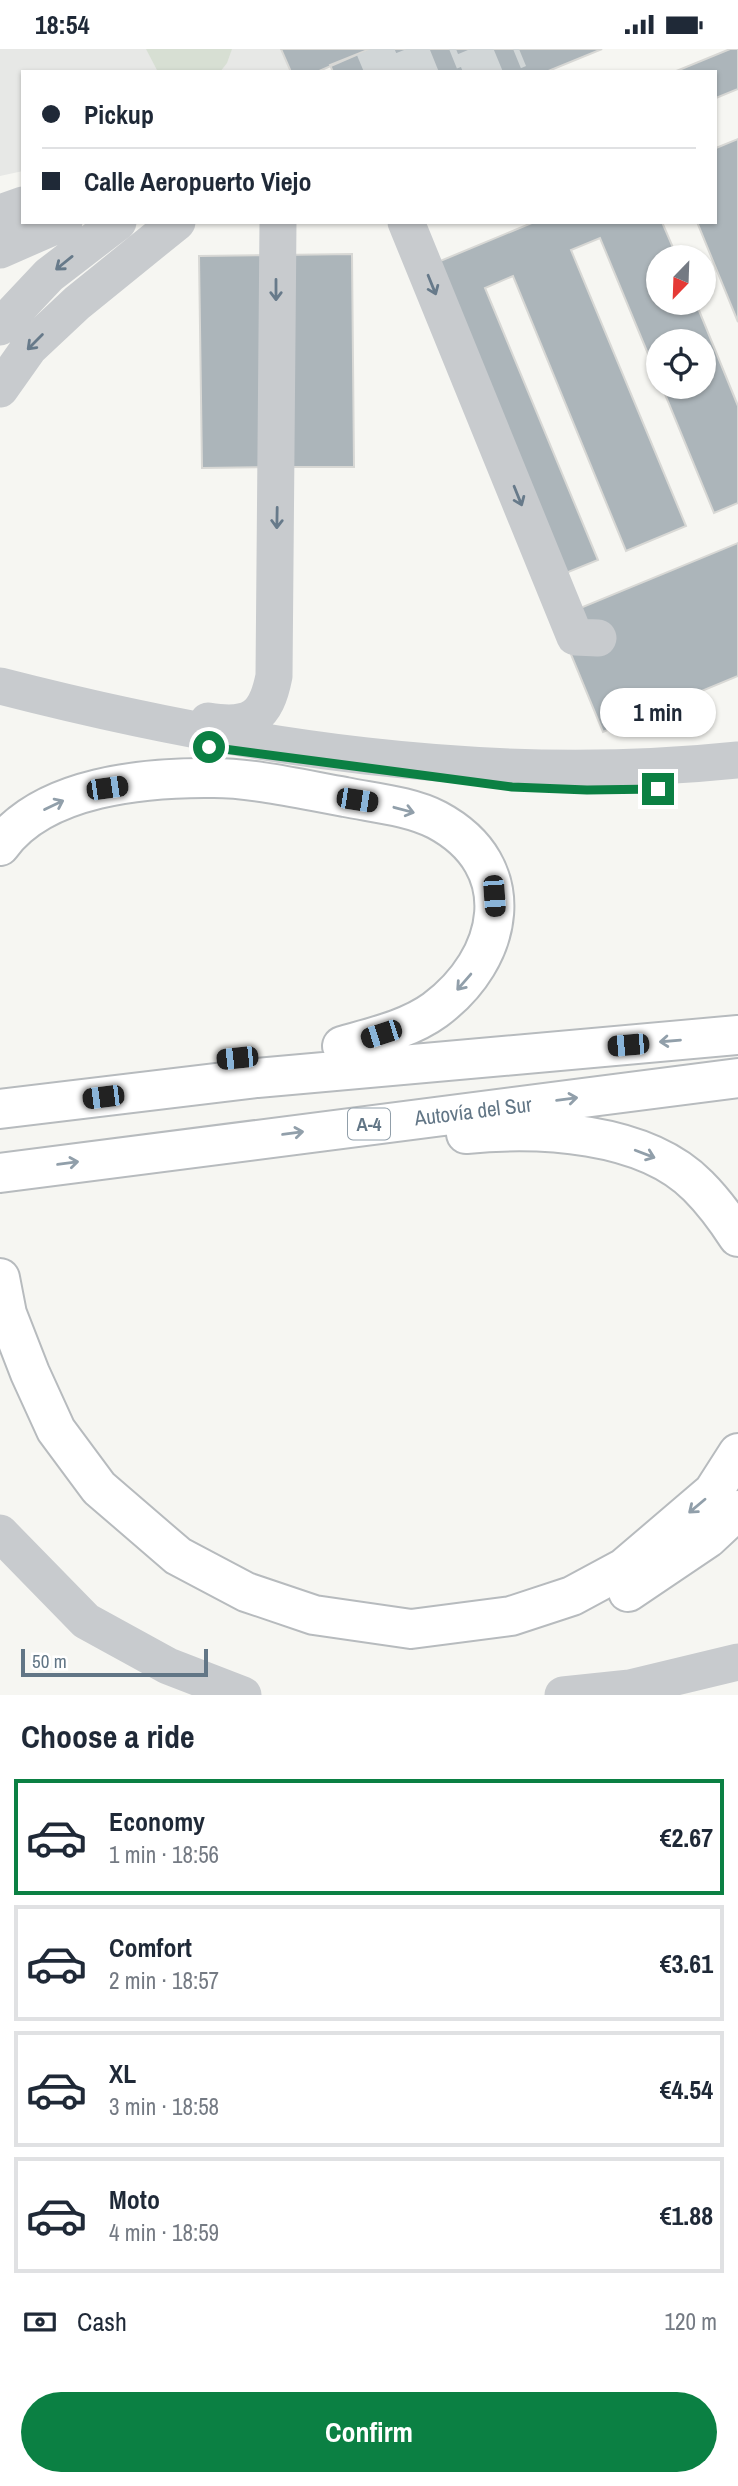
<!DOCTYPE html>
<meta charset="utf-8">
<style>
:root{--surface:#fff;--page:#f2f2f3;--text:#1f2937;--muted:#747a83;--line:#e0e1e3;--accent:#0b8043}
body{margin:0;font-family:"Archivo Narrow",sans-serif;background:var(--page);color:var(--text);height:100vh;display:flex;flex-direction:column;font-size:26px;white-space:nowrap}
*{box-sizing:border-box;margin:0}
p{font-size:23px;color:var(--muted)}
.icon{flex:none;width:38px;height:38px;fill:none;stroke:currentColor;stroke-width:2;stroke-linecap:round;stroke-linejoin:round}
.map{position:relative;height:1646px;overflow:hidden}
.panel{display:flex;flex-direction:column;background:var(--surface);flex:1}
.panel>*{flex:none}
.hud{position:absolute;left:21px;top:21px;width:696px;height:154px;border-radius:0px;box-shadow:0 2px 5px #0004;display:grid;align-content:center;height:154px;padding:0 21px;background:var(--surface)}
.needle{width:46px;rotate:203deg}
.buttons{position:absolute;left:646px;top:196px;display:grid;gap:14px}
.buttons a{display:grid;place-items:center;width:70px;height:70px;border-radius:50%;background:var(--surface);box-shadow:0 2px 5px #0004;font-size:35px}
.scale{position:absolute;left:21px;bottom:18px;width:187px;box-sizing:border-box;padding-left:7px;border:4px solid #627686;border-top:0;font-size:19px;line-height:24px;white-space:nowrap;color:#627686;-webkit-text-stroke:5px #fff;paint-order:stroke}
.end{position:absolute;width:32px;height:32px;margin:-16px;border:9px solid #0b8043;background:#fff;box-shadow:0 0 0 4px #fff}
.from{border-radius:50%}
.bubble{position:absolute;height:49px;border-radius:24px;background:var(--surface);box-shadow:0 2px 5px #0004;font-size:23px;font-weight:700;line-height:49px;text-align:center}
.car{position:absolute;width:21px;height:42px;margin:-21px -10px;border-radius:9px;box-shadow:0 0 5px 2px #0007;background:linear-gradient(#222 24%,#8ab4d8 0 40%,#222 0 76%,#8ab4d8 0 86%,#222 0)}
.hud b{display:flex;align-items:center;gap:24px;height:66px;font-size:26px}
.hud b+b{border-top:2px solid var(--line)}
.hud i{width:18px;height:18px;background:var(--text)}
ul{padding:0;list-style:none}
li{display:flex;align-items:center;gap:21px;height:116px;margin:0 14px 10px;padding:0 7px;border:4px solid var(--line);border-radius:0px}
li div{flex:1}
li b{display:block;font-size:26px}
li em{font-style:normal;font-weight:700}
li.current{border-color:var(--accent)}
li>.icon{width:63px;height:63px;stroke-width:1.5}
h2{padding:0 21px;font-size:32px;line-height:84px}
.pay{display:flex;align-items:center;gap:18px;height:77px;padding:0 21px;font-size:26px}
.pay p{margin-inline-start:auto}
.cta{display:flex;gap:14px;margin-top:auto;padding:14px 21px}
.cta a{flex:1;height:80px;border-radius:42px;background:var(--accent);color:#fff;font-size:28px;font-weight:700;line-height:80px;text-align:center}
.status{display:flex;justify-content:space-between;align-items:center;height:49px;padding:0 35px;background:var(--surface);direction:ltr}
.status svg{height:19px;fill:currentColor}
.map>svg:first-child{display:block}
.built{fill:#e7e8e6}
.green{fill:#d7dfd3}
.building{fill:#acb5ba;stroke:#d8d8d5;stroke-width:2}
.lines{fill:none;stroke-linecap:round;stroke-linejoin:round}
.minor-tunnel{stroke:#d1d6d7;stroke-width:37;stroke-dasharray:37 18;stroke-linecap:butt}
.highway-casing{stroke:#b7bbbe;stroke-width:42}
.minor{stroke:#c8cbce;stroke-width:37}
.highway{stroke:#fff;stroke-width:38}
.oneway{stroke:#677a8a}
.oneway2{stroke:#919faa}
.route{stroke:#0b8043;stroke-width:9}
.labels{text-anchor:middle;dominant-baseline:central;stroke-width:7;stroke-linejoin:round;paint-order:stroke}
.shield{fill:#fff;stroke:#919faa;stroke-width:2}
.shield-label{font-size:19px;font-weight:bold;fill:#627686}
.street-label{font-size:21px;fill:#627686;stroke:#fff}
</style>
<div class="status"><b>18:54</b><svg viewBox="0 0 49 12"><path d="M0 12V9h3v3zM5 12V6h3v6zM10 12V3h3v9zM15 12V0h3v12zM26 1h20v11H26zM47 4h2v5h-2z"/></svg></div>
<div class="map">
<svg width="738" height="1646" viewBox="0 0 738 1646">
<rect width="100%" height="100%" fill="#f6f6f2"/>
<path class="built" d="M 0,0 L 370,0 L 317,23 L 23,23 L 23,122 L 0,127 Z"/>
<path class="green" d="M 146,0 L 232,0 L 227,14 L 220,23 L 158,23 Z"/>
<path class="building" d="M 281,0 L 370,0 L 317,23 L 291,23 Z
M 370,0 L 602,0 L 546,23 L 333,23 L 330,16 Z
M 730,0 L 738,0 L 738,40 L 716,49 L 716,23 L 674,23 Z
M 738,90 L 738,273 L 697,173 L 716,173 L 716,99 Z
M 534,173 L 662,173 L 677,208 L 658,208 L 658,254 L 696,254 L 738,357 L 738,454 L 714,464 L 662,338 L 704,338 L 704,292 L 658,292 L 658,329 L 600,189 L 571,201 L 686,477 L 626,502 L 513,227 L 485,239 L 598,511 L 561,526 L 433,215 Z
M 352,205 L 354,418 L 283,418 L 280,206 Z
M 272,206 L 274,418 L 202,419 L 199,207 Z
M 738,494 L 738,627 L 603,683 L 556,569 Z"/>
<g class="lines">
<path class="minor-tunnel" d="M 364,23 L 419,0
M 399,23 L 456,0
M 463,23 L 519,0"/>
<g class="highway-casing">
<path id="highway" d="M 0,797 C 43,737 146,728 214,729 C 254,729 305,741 345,748 C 375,754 410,757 437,771 C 523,817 504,910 435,961 C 409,980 373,988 342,997
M 0,1060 L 257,1029 L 738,986
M 466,1085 C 538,1078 644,1082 698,1137 C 713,1152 727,1171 738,1188
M 0,1124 L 738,1029
M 0,1229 L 7,1265 L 30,1324 L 56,1381 L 99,1439 L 178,1507 L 246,1543 L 314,1566 L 411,1580 L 511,1567 L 572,1547 L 624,1519 L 713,1443 L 738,1404
M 628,1543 L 708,1489 L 738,1461"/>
</g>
<path class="minor" d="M 0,164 L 23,156
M 406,173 L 575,588 L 598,589
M 0,201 L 64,173
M 0,278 L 49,226 L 118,173
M 0,340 L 29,299 L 77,254 L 177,173
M 0,637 C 241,699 489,737 738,711
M 208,672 C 251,679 266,668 274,627 L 278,173
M 0,1484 L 86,1572 L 168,1617 L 243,1646
M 563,1646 L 630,1639 L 738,1613"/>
<use href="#highway" class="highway"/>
</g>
<defs><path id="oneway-shaft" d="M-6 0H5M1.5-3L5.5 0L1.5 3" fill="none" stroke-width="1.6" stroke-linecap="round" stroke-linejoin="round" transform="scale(1.75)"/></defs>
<g class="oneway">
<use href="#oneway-shaft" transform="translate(64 214) rotate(141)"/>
<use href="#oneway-shaft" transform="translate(432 236) rotate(68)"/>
<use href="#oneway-shaft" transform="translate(276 241) rotate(90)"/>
<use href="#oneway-shaft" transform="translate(35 293) rotate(135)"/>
<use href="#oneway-shaft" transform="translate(518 447) rotate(68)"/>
<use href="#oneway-shaft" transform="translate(277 469) rotate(91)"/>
</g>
<g class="oneway2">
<use href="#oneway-shaft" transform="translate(54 756) rotate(-26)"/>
<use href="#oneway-shaft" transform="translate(404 761) rotate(15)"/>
<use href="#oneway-shaft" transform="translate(464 933) rotate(131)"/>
<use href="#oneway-shaft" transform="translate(670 992) rotate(175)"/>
<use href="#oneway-shaft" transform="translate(567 1050) rotate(-7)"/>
<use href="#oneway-shaft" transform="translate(293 1084) rotate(-8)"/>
<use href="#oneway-shaft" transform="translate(645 1105) rotate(21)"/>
<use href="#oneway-shaft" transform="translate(68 1114) rotate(-8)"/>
<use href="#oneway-shaft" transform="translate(697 1457) rotate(140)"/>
</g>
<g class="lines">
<path class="route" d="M 209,698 L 512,738 L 587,741 L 658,740"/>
</g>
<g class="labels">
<rect class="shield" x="348" y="1059.5" width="42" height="31" rx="5"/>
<g class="shield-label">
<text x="369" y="1075">A-4</text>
</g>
<g class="street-label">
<text transform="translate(473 1062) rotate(-7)">Autovía del Sur</text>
</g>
</g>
</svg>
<div class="buttons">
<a><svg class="needle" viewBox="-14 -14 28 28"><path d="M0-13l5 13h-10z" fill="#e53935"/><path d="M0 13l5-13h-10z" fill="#747a83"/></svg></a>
<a><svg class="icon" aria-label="locate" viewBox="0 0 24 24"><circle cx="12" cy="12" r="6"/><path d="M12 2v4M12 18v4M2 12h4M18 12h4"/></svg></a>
</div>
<div class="scale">50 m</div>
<i class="end from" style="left:209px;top:698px"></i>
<i class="end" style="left:658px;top:740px"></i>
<div class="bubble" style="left:600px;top:639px;width:116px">1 min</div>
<i class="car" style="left:107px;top:739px;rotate:82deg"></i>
<i class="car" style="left:357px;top:751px;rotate:99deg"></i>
<i class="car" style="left:494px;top:847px;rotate:176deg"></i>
<i class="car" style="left:381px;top:985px;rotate:252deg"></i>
<i class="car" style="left:628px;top:996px;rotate:265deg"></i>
<i class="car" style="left:237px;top:1009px;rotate:264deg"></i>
<i class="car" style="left:103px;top:1048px;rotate:263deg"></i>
<div class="hud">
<b><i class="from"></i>Pickup</b>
<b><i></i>Calle Aeropuerto Viejo</b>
</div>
</div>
<section class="panel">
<h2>Choose a ride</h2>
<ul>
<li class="current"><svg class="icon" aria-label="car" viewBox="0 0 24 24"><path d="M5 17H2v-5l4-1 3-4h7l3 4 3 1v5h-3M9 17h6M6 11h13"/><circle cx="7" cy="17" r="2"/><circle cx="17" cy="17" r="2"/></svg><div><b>Economy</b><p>1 min · 18:56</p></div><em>€2.67</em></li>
<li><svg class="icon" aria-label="car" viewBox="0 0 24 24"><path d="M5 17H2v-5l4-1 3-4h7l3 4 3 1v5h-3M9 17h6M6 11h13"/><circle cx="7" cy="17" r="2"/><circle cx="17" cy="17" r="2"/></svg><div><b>Comfort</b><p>2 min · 18:57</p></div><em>€3.61</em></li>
<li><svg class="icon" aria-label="car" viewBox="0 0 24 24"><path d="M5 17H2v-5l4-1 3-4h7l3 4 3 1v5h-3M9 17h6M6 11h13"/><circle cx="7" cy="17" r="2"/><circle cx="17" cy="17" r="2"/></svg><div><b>XL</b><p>3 min · 18:58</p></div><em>€4.54</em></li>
<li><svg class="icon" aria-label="car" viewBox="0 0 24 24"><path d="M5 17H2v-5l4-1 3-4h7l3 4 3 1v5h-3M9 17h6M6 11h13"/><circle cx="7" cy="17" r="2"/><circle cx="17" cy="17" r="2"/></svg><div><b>Moto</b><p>4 min · 18:59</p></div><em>€1.88</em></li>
</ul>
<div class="pay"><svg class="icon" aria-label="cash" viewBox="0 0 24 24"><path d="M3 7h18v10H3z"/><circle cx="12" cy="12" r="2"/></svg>Cash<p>120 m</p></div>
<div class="cta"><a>Confirm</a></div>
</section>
